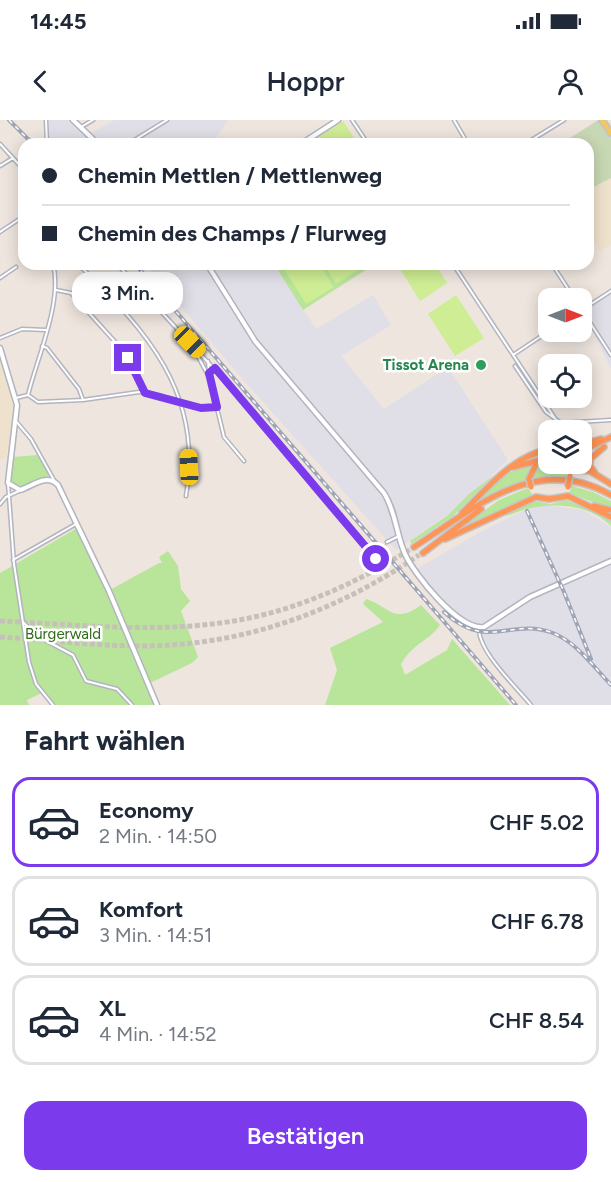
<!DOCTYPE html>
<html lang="de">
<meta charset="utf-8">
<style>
:root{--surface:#fff;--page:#f2f2f3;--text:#1f2937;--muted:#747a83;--line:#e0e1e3;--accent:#7c3aed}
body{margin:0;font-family:Figtree,sans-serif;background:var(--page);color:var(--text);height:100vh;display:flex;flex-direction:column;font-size:22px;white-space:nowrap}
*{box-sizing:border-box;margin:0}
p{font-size:20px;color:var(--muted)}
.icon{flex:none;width:33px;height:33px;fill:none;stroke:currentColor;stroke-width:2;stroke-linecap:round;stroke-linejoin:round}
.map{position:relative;height:585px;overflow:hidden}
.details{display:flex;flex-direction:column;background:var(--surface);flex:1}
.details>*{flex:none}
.hud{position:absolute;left:18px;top:18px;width:576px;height:132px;border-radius:18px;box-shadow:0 3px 15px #0003;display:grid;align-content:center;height:132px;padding:0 24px;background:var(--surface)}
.needle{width:39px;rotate:90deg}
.buttons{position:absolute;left:538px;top:168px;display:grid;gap:12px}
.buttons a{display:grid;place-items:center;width:54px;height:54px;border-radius:12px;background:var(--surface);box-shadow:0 3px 15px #0003;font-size:30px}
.end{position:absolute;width:27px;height:27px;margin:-14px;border:8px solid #7c3aed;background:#fff;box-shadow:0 0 0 3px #fff}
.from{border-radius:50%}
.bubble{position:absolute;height:42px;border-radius:18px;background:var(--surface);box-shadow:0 3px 15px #0003;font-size:20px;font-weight:600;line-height:42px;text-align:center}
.car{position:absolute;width:18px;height:36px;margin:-18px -9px;border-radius:8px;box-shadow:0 0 4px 2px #0007;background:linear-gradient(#f5c518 24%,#345 0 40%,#f5c518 0 76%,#345 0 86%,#f5c518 0)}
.hud b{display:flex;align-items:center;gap:21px;height:57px;font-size:22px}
.hud b+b{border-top:2px solid var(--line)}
.hud i{width:15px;height:15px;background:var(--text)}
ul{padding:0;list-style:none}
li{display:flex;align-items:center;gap:18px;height:90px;margin:0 12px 9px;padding:0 12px;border:3px solid var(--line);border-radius:18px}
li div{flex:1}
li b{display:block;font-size:22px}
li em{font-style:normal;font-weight:600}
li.active{border-color:var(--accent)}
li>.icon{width:54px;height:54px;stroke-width:1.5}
h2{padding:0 24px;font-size:27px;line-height:72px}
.button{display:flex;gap:12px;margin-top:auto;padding:12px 24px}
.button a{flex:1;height:69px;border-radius:18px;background:var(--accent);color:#fff;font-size:24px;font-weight:600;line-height:69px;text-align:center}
.status{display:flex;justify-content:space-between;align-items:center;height:42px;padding:0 30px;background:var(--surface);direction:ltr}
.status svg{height:16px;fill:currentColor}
header{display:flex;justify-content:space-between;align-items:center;height:78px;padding:0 24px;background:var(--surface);font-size:27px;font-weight:600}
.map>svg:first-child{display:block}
.industrial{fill:#e0dee6}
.education{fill:#efe2cd}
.green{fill:#b8e599}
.cemetery{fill:#c8d8b4}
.pitch{fill:#ceed94}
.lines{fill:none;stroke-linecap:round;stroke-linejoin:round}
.street-tunnel{stroke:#c7c0ba;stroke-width:2;stroke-dasharray:2 1;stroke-linecap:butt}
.highway-tunnel{stroke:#c7c0ba;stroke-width:5;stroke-dasharray:5 2.5;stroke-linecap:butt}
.street-casing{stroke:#b2b5bf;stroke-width:5}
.secondary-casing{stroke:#b2b5bf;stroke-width:7}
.primary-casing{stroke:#c4c4c4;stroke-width:8}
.highway-casing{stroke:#c4c4c4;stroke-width:8}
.street{stroke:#fff;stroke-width:2}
.secondary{stroke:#fff;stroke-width:4}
.primary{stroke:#f4c65c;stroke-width:4.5}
.highway{stroke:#ff9457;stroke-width:5}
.rail-casing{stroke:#a0a5b6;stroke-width:4}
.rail{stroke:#fff;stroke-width:1.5;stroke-dasharray:4.5;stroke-linecap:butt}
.highway-bridge-casing{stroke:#c4c4c4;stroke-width:8;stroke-linecap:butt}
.highway-bridge{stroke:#ff9457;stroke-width:5}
.route{stroke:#7c3aed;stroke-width:8}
.leisure-dot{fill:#2e9e5b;stroke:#fff;stroke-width:2}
.labels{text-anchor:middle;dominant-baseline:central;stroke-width:5;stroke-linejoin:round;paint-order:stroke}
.leisure-label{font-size:15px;font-weight:bold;fill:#27864d;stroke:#fff;text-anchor:end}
.park-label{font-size:15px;fill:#306b19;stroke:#fff}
</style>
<div class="status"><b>14:45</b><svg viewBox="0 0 49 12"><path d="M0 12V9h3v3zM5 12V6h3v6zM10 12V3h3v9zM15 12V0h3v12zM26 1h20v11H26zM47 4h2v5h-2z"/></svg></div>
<header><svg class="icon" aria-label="back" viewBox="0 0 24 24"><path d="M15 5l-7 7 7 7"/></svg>Hoppr<svg class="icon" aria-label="person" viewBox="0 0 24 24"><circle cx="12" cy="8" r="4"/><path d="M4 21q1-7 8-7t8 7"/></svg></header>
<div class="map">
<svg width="611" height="585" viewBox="0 0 611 585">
<rect width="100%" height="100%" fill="#eee5de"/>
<path class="industrial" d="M 46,0 L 73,0 L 91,14 L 114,0 L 228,0 L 216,18 L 219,24 L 44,24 Z
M 145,144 L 274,144 L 316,209 L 373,175 L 391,205 L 341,236 L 384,289 L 448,247 L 508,340 L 456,389 L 396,430 L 245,262 Z
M 611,171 L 611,249 L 582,190 Z
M 543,385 L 583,390 L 611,407 L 611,585 L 531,585 L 487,532 L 481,522 L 479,508 L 449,490 L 415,450 L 482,411 L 525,390 Z"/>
<path class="education" d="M 611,58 L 611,125 L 600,131 L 588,111 L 588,70 Z
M 0,236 L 14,289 L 6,339 L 0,339 Z"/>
<path class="green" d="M 274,144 L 375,144 L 303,190 Z
M 38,335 L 50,355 L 23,367 L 13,365 L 10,358 L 12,337 Z
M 549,340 L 549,344 L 563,345 L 568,357 L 531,359 L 539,343 Z
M 530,345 L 526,360 L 507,366 L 475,385 L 507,353 Z
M 494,355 L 453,396 L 411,424 L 410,421 L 447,396 L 469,374 Z
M 572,366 L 593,372 L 611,381 L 611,389 L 569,373 Z
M 528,368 L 532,374 L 514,386 L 458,410 L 499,380 Z
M 566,380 L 611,399 L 611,406 C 589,384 554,382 527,389 C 518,391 513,395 504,396 L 533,381 L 551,384 Z
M 77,408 L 108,471 L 159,443 L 162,443 L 159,437 L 168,431 L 178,446 L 181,469 L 190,481 L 181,491 L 198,537 L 192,543 L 148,564 L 157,585 L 53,585 L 42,573 L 27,580 L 29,585 L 0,585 L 0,453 Z
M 366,479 C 390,487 394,505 421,485 L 440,505 C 428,522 414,522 401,544 L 405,555 L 447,530 L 452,519 L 510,585 L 325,585 L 337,550 L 330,528 L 383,502 L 363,484 Z"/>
<path class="cemetery" d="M 598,0 L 611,17 L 611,58 L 588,70 L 588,24 L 565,24 L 564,22 Z"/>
<path class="pitch" d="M 343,1 L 358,24 L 319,24 L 316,19 Z
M 281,144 L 319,144 L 334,167 L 306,184 Z
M 324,144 L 362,144 L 363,146 L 336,164 Z
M 397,144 L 435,144 L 447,163 L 420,181 Z
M 456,175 L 484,218 L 455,236 L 428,194 Z"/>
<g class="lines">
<path class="street-tunnel" d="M 381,434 L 387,422"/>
<path class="highway-tunnel" d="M 0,501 C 72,504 148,513 220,503 C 290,494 354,465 414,427
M 0,517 C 47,520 94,526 141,526 C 243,526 336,492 419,435"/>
<g class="street-casing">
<path id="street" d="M 46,0 L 47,24
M 352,0 L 368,24
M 454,0 L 468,24
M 81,7 L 93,0
M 0,24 L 24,50
M 128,24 L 167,0
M 525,24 L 564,0
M 0,46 L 13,38
M 0,112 L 24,96
M 78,144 C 146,210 204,273 186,376
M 117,144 L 254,292 L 371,433 L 377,439 L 381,434
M 453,144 L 556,300
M 552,144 L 574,178
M 0,158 L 16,147
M 56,170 L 71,173 L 117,224 L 130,240 L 145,273
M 582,190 L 611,235
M 582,190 L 611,171
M 0,218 L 22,209 L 46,210
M 42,226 L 47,228 L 79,269 L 83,280
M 193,227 L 210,259 L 224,317 L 244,341
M 513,235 L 549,211
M 208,241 L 209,253
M 515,246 L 546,292 L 561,303 L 611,300
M 210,256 L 211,250 L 215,248
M 28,275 L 38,282 L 83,280 L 139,272 L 158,275 L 201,288 L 217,287
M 28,275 C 37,238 63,181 53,144
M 16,278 L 28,275
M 15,300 L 31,319 L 55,362
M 8,363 L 14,444 L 29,542 L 36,564 L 53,585
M 0,384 L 6,377 L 19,371
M 387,422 L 397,417
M 13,440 L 76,404
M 23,502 L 37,516 L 73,535 L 86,561 L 117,569 L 132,585
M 479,508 C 478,531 516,567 531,585"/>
</g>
<g class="secondary-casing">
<path id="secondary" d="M 73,0 L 98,24
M 301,24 L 338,0
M 207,144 L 255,221 L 384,373 C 396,392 396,414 405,434 C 414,454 459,511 484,507 L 530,477 L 611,441
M 0,228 L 17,285 L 8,363 L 20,370 C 33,366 46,353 58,365 L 109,471 L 157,585"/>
</g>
<g class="primary-casing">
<path id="primary" d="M 602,0 L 611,13"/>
</g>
<g class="highway-casing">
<path id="highway" d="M 582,324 L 601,319
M 582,331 L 611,317
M 513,347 L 549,338
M 568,349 L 590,351 L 611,364
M 595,353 L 590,346 L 590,339 L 604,327
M 529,359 L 537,342
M 594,386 L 611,390
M 462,393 C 489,367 510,338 549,329
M 445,419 L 536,377 L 549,379 L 568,376 L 611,397
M 414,427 C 475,388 536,332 611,375
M 423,433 L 481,389"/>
</g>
<use href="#street" class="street"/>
<use href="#secondary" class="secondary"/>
<use href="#primary" class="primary"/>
<use href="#highway" class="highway"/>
<g class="rail-casing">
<path id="rail" d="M 9,0 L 33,24
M 135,144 L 516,585
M 527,391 L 564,472 L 591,539
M 444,492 C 488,532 510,497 553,513 C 576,522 594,547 611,565"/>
</g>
<use href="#rail" class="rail"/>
<g class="highway-bridge-casing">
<path id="highway-bridge" d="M 529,359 L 531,367
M 568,367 L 570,356"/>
</g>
<use href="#highway-bridge" class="highway-bridge"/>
</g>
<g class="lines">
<path class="route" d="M 128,238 L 145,273 L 201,288 L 217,287 L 209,253 L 215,248 L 376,439"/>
</g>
<circle class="leisure-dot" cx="481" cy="245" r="6"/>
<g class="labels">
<g class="leisure-label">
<text x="469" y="245">Tissot Arena</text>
</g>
<g class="park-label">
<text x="63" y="514">Bürgerwald</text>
</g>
</g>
</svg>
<div class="buttons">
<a><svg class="needle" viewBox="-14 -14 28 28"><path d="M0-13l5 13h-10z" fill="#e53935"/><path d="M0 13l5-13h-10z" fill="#747a83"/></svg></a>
<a><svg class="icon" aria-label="locate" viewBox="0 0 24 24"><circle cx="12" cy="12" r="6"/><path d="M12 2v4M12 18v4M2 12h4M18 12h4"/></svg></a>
<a><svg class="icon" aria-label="layers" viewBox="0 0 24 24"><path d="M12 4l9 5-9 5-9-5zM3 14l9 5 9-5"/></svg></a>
</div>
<i class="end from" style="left:376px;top:439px"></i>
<i class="end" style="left:128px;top:238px"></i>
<div class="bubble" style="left:72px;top:152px;width:111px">3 Min.</div>
<i class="car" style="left:190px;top:222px;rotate:135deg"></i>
<i class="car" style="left:189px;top:347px;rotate:357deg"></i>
<div class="hud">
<b><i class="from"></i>Chemin Mettlen / Mettlenweg</b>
<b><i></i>Chemin des Champs / Flurweg</b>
</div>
</div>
<section class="details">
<h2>Fahrt wählen</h2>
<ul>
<li class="active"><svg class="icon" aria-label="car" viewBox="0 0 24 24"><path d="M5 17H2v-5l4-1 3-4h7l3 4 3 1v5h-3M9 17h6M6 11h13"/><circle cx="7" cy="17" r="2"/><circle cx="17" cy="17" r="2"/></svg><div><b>Economy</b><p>2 Min. · 14:50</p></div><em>CHF 5.02</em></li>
<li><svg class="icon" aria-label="car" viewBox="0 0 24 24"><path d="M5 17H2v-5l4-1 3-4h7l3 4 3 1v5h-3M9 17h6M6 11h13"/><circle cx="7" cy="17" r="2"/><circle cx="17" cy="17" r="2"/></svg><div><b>Komfort</b><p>3 Min. · 14:51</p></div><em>CHF 6.78</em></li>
<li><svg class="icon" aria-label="car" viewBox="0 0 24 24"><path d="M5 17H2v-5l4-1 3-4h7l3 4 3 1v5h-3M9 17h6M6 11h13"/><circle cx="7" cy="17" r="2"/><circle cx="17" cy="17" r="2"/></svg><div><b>XL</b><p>4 Min. · 14:52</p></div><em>CHF 8.54</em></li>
</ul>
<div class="button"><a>Bestätigen</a></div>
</section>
